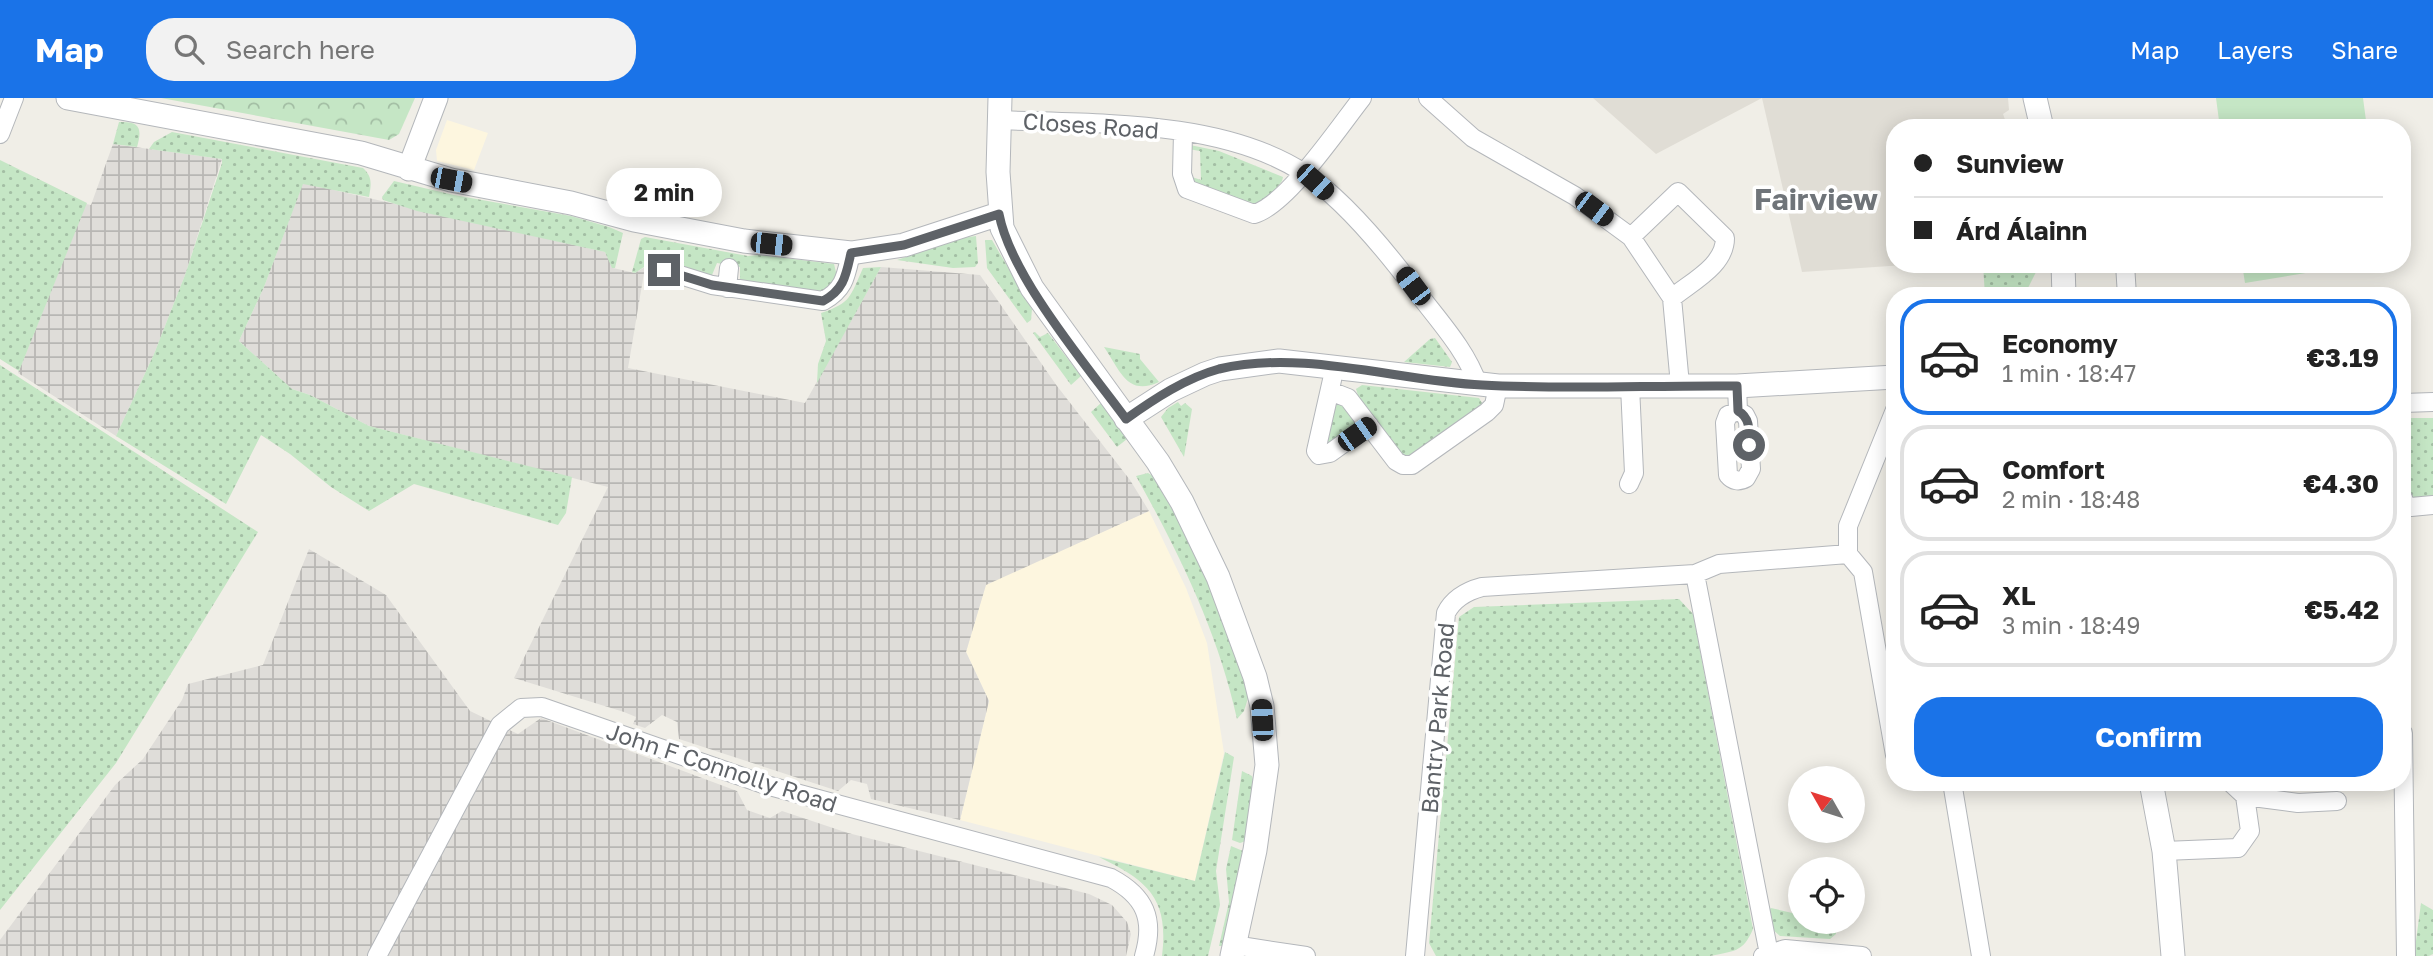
<!DOCTYPE html>
<meta charset="utf-8">
<style>
:root{--surface:#fff;--page:#f2f2f2;--text:#222;--muted:#767676;--line:#e0e0e0;--accent:#1a73e8}
body{margin:0;font-family:"Golos Text",sans-serif;background:var(--page);color:var(--text);height:100vh;display:flex;flex-direction:column;font-size:26px;white-space:nowrap}
*{box-sizing:border-box;margin:0}
p{font-size:23px;color:var(--muted)}
.icon{flex:none;width:38px;height:38px;fill:none;stroke:currentColor;stroke-width:2;stroke-linecap:round;stroke-linejoin:round}
.map{position:relative;flex:1;overflow:hidden}
.panel{position:absolute;left:1886px;top:189px;width:525px;height:504px;display:flex;flex-direction:column;background:var(--surface);border-radius:28px;box-shadow:0 4px 18px #0003}
.panel>*{flex:none}
.guide{position:absolute;left:1886px;top:21px;width:525px;height:154px;border-radius:28px;box-shadow:0 4px 18px #0003;display:grid;align-content:center;height:154px;padding:0 28px;background:var(--surface)}
.needle{width:46px;rotate:309deg}
.tools{position:absolute;left:1788px;top:668px;display:grid;gap:14px}
.tools a{display:grid;place-items:center;width:77px;height:77px;border-radius:50%;background:var(--surface);box-shadow:0 4px 18px #0003;font-size:35px}
.end{position:absolute;width:32px;height:32px;margin:-16px;border:9px solid #5e6267;background:#fff;box-shadow:0 0 0 4px #fff}
.from{border-radius:50%}
.bubble{position:absolute;height:49px;border-radius:24px;background:var(--surface);box-shadow:0 4px 18px #0003;font-size:23px;font-weight:700;line-height:49px;text-align:center}
.car{position:absolute;width:21px;height:42px;margin:-21px -10px;border-radius:9px;box-shadow:0 0 5px 2px #0007;background:linear-gradient(#222 24%,#8ab4d8 0 40%,#222 0 76%,#8ab4d8 0 86%,#222 0)}
.guide b{display:flex;align-items:center;gap:24px;height:66px;font-size:26px}
.guide b+b{border-top:2px solid var(--line)}
.guide i{width:18px;height:18px;background:var(--text)}
ul{padding:12px 0 0;list-style:none}
li{display:flex;align-items:center;gap:21px;height:116px;margin:0 14px 10px;padding:0 14px;border:4px solid var(--line);border-radius:28px}
li div{flex:1}
li b{display:block;font-size:26px}
li em{font-style:normal;font-weight:700}
li.current{border-color:var(--accent)}
li>.icon{width:63px;height:63px;stroke-width:1.5}
.primary-button{display:flex;gap:14px;margin-top:auto;padding:14px 28px}
.primary-button a{flex:1;height:80px;border-radius:28px;background:var(--accent);color:#fff;font-size:28px;font-weight:700;line-height:80px;text-align:center}
header{display:flex;align-items:center;gap:42px;box-sizing:border-box;height:98px;padding:0 35px;background:var(--accent);color:#fff}
header strong{font-size:33px}
nav{display:flex;gap:38px;margin-inline-start:auto;font-size:24px}
.search{width:490px;height:63px;background:var(--page);display:flex;align-items:center;gap:18px;box-sizing:border-box;padding:0 24px;border-radius:28px;color:var(--muted);font-size:26px}
.map>svg:first-child{display:block}
.commercial{fill:#fdf6df}
.industrial{fill:url(#industrial-grid)}
.education{fill:#e0ddd5}
.grass{fill:url(#grass-dots)}
.park{fill:url(#park-crowns)}
.garden{fill:#c5e6c5}
.lines{fill:none;stroke-linecap:round;stroke-linejoin:round}
.minor-casing{stroke:#b4b7bb;stroke-width:20}
.tertiary-casing{stroke:#b4b7bb;stroke-width:25}
.minor{stroke:#fff;stroke-width:18}
.tertiary{stroke:#fff;stroke-width:23}
.route{stroke:#5e6267;stroke-width:9}
.labels{text-anchor:middle;dominant-baseline:central;stroke-width:7;stroke-linejoin:round;paint-order:stroke}
.street-label{font-size:23px;fill:#5e6267;stroke:#fff}
.district-label{font-size:30px;font-weight:bold;fill:#6f7479;stroke:#fff}
</style>
<header>
<strong>Map</strong>
<div class="search"><svg class="icon" aria-label="search" viewBox="0 0 24 24"><circle cx="10" cy="10" r="6"/><path d="M15 15l6 6"/></svg>Search here</div>
<nav><a>Map</a><a>Layers</a><a>Share</a></nav>
</header>
<div class="map">
<svg width="2433" height="858" viewBox="0 0 2433 858">
<defs>
<pattern id="industrial-grid" width="8" height="8" patternUnits="userSpaceOnUse" patternTransform="scale(1.75)"><rect width="8" height="8" fill="#dfddd9"/><path d="M0 4h8M4 0v8" fill="none" stroke="#b8b7b4"/></pattern>
<pattern id="grass-dots" width="8" height="8" patternUnits="userSpaceOnUse" patternTransform="scale(1.75)"><rect width="8" height="8" fill="#c5e6c5"/><path d="M2 2h.1M6 6h.1" fill="none" stroke="#a3bea4" stroke-width="1.8" stroke-linecap="round"/></pattern>
<pattern id="park-crowns" width="20" height="18" patternUnits="userSpaceOnUse" patternTransform="scale(1.75)"><rect width="20" height="18" fill="#c5e6c5"/><path d="M2 6a3 3 0 1 1 6 0M12 15a3 3 0 1 1 6 0" fill="none" stroke="#a3bea4"/></pattern>
</defs>
<rect width="100%" height="100%" fill="#f0eee7"/>
<path class="commercial" d="M 447,22 L 488,35 L 474,72 L 437,63 L 436,52 Z
M 1149,413 L 1186,490 L 1207,545 L 1224,655 L 1195,783 L 960,722 L 989,603 L 966,554 L 986,486 Z"/>
<path class="industrial" d="M 113,46 L 222,61 L 185,177 L 154,256 L 116,338 L 18,275 L 86,106 L 91,107 Z
M 303,85 L 605,154 L 613,170 L 635,175 L 645,169 L 628,270 L 805,305 L 881,169 L 980,177 L 1057,288 L 1130,382 L 1149,413 L 986,487 L 966,554 L 989,603 L 960,722 L 871,701 L 867,686 L 851,682 L 838,693 L 679,641 L 677,624 L 662,617 L 645,630 L 633,626 L 636,619 L 624,614 L 514,580 L 608,389 L 369,328 L 310,297 L 292,291 L 239,243 L 264,189 Z
M 309,451 L 386,497 L 470,613 L 518,636 L 541,620 L 737,693 L 747,712 L 770,720 L 782,713 L 848,735 L 1089,796 L 1112,807 L 1127,824 L 1131,836 L 1126,858 L 0,858 L 0,842 L 115,687 L 143,661 L 182,602 L 188,586 L 263,567 Z"/>
<path class="education" d="M 1593,0 L 1762,0 L 1656,56 Z
M 1762,0 L 2008,0 L 2009,12 L 2003,16 L 2008,30 L 1895,30 L 1895,166 L 1919,166 L 1802,174 Z"/>
<path class="grass" d="M 119,24 C 141,23 142,31 137,49 L 113,46 Z
M 172,34 L 363,70 C 373,79 371,87 369,99 L 303,86 L 264,189 L 239,243 L 292,291 L 310,297 L 369,328 L 572,379 L 566,415 L 558,427 L 414,386 L 369,413 L 331,389 L 290,356 L 261,337 L 226,406 L 116,338 L 154,256 L 185,177 L 222,65 L 222,61 L 149,51 L 154,44 Z
M 1190,47 L 1219,53 L 1283,79 L 1282,83 L 1265,105 L 1257,109 L 1194,84 L 1189,78 L 1201,82 L 1200,53 L 1188,51 Z
M 0,62 L 87,105 L 19,273 L 0,261 Z
M 394,83 L 454,97 L 571,118 L 609,129 L 623,135 L 615,170 L 612,170 L 605,154 L 417,113 L 383,102 L 382,99 Z
M 976,138 L 978,165 L 975,169 L 953,170 L 897,162 L 962,140 Z
M 645,139 L 748,158 L 759,157 L 834,166 L 837,178 L 832,188 L 818,194 L 740,183 L 740,169 L 717,165 L 712,177 L 707,177 L 661,160 L 656,180 L 646,177 L 650,165 L 635,175 L 632,174 L 641,141 Z
M 985,142 L 992,142 L 1032,211 L 1031,222 L 1027,225 L 987,170 Z
M 1983,166 L 2040,166 L 2024,198 L 1985,198 Z
M 881,169 L 817,285 L 818,266 L 826,243 L 821,215 C 851,205 850,199 863,170 Z
M 1035,234 L 1040,239 L 1048,235 L 1081,278 L 1071,287 L 1033,235 Z
M 1435,240 L 1452,264 L 1450,269 L 1404,264 L 1430,241 Z
M 1104,249 L 1140,256 L 1140,261 L 1159,284 C 1127,299 1120,272 1104,249 Z
M 0,267 L 258,434 L 116,665 L 0,812 Z
M 1362,287 L 1479,300 L 1482,305 L 1480,311 L 1414,356 L 1408,358 L 1400,355 L 1360,304 L 1356,291 Z
M 1339,301 L 1357,321 L 1357,328 L 1329,348 L 1324,347 L 1332,304 Z
M 1178,304 L 1181,308 L 1185,305 L 1192,311 L 1184,359 L 1161,319 L 1168,310 Z
M 1101,305 L 1127,341 L 1117,349 L 1091,314 Z
M 2403,320 L 2433,320 L 2433,398 C 2428,398 2421,401 2416,400 C 2396,395 2403,336 2403,320 Z
M 1148,375 L 1153,378 L 1207,472 L 1240,568 L 1248,600 L 1244,613 L 1237,621 C 1218,534 1179,455 1136,378 Z
M 1679,501 L 1693,516 L 1753,831 C 1743,855 1733,853 1710,858 L 1436,858 L 1429,845 L 1459,519 L 1474,509 Z
M 1225,654 L 1234,659 L 1216,773 L 1220,807 L 1208,858 L 1162,858 C 1169,800 1148,783 1099,759 L 1195,783 Z
M 1242,673 L 1252,678 L 1253,682 L 1246,743 L 1240,745 L 1232,742 Z
M 1231,748 L 1243,753 L 1244,758 L 1222,848 L 1219,848 L 1229,804 L 1226,771 Z
M 2421,805 L 2433,812 L 2433,856 L 2429,858 L 2414,858 Z
M 1771,810 L 1801,817 L 1801,824 L 1832,824 L 1835,826 L 1836,836 L 1830,841 L 1780,838 L 1772,831 L 1767,814 Z"/>
<path class="park" d="M 161,0 L 415,0 L 399,36 L 389,42 Z"/>
<path class="garden" d="M 2216,0 L 2363,0 L 2367,30 L 2220,30 Z
M 2242,166 L 2360,166 L 2245,185 Z"/>
<g class="lines">
<g class="minor-casing">
<path id="minor" d="M 1428,0 L 1473,40 L 1575,98 L 1631,139 L 1672,200 L 1680,287
M 998,22 C 1094,26 1221,21 1304,75 C 1342,100 1386,153 1414,190 C 1437,221 1466,251 1478,287
M 1183,35 L 1182,76 L 1187,91 L 1254,116 C 1287,107 1339,29 1362,0
M 0,36 L 14,0
M 1631,139 L 1678,94 L 1725,140 C 1725,168 1691,184 1672,200
M 2125,166 L 2127,198
M 664,172 L 712,187 L 823,203 C 845,191 846,177 851,155
M 727,190 L 729,170
M 1332,282 L 1316,353 L 1319,357 L 1330,355 L 1369,327
M 1737,288 L 1738,313 L 1745,317 L 1748,323 L 1751,371 L 1746,380 C 1739,384 1733,383 1728,377 L 1725,325 L 1728,317 L 1738,313
M 1330,293 L 1348,300 L 1396,363 L 1403,367 L 1412,367 L 1487,314 L 1494,307 L 1498,288
M 2403,305 L 2433,304
M 1895,312 L 1848,428 L 1848,456 L 1863,474 L 1895,657
M 1629,386 L 1634,375 L 1630,288
M 2403,400 L 2405,406 L 2411,409 L 2433,407
M 1695,476 L 1719,466 L 1848,456
M 2403,635 L 2406,858
M 1952,684 L 1981,858
M 2245,698 L 2298,705 L 2337,703
M 2164,753 L 2238,750 L 2250,733 L 2245,698 L 2230,684
M 1234,847 L 1306,858
M 377,858 L 500,627 L 521,610 L 542,609 L 766,687 L 1111,780 C 1145,798 1155,821 1144,858
M 1415,858 L 1446,515 C 1453,501 1467,493 1482,489 L 1695,476 L 1769,856
M 1763,858 L 1785,851 L 1862,858"/>
</g>
<g class="tertiary-casing">
<path id="tertiary" d="M 68,0 L 361,55 L 451,82 L 571,105 L 634,122 L 744,143 L 851,155 L 904,147 L 999,116
M 1000,0 L 998,74 L 1002,130 L 1032,190 L 1158,364 L 1182,404 L 1218,479 L 1255,579 L 1262,608 L 1267,667 L 1255,752 L 1232,858
M 2035,0 L 2042,30
M 409,71 L 436,0
M 2063,166 L 2064,198
M 1126,321 L 1171,292 L 1205,276 L 1220,271 L 1279,263 L 1498,288 L 1737,288 L 1895,279
M 2151,684 L 2164,753 L 2173,858"/>
</g>
<use href="#minor" class="minor"/>
<use href="#tertiary" class="tertiary"/>
</g>
<g class="lines">
<path class="route" d="M 664,172 L 712,187 L 823,203 C 844,192 846,177 851,155 L 904,147 L 999,116 C 1011,179 1087,268 1126,321 C 1154,301 1186,280 1219,271 C 1303,251 1398,283 1482,287 C 1567,292 1652,287 1737,288 L 1738,313 C 1751,320 1749,334 1749,347"/>
</g>
<g class="labels">
<g class="street-label">
<text transform="translate(1091 27) rotate(4)">Closes Road</text>
<text transform="translate(1437 620) rotate(-85)">Bantry Park Road</text>
<text transform="translate(722 669) rotate(18)">John F Connolly Road</text>
</g>
<g class="district-label">
<text x="1816" y="101">Fairview</text>
</g>
</g>
</svg>
<div class="tools">
<a><svg class="needle" viewBox="-14 -14 28 28"><path d="M0-13l5 13h-10z" fill="#e53935"/><path d="M0 13l5-13h-10z" fill="#767676"/></svg></a>
<a><svg class="icon" aria-label="locate" viewBox="0 0 24 24"><circle cx="12" cy="12" r="6"/><path d="M12 2v4M12 18v4M2 12h4M18 12h4"/></svg></a>
</div>
<i class="end from" style="left:1749px;top:347px"></i>
<i class="end" style="left:664px;top:172px"></i>
<div class="bubble" style="left:606px;top:70px;width:116px">2 min</div>
<i class="car" style="left:451px;top:82px;rotate:101deg"></i>
<i class="car" style="left:1315px;top:84px;rotate:132deg"></i>
<i class="car" style="left:1594px;top:111px;rotate:127deg"></i>
<i class="car" style="left:771px;top:146px;rotate:96deg"></i>
<i class="car" style="left:1413px;top:188px;rotate:323deg"></i>
<i class="car" style="left:1357px;top:336px;rotate:55deg"></i>
<i class="car" style="left:1262px;top:622px;rotate:357deg"></i>
<div class="guide">
<b><i class="from"></i>Sunview</b>
<b><i></i>Árd Álainn</b>
</div>
<section class="panel">
<ul>
<li class="current"><svg class="icon" aria-label="car" viewBox="0 0 24 24"><path d="M5 17H2v-5l4-1 3-4h7l3 4 3 1v5h-3M9 17h6M6 11h13"/><circle cx="7" cy="17" r="2"/><circle cx="17" cy="17" r="2"/></svg><div><b>Economy</b><p>1 min · 18:47</p></div><em>€3.19</em></li>
<li><svg class="icon" aria-label="car" viewBox="0 0 24 24"><path d="M5 17H2v-5l4-1 3-4h7l3 4 3 1v5h-3M9 17h6M6 11h13"/><circle cx="7" cy="17" r="2"/><circle cx="17" cy="17" r="2"/></svg><div><b>Comfort</b><p>2 min · 18:48</p></div><em>€4.30</em></li>
<li><svg class="icon" aria-label="car" viewBox="0 0 24 24"><path d="M5 17H2v-5l4-1 3-4h7l3 4 3 1v5h-3M9 17h6M6 11h13"/><circle cx="7" cy="17" r="2"/><circle cx="17" cy="17" r="2"/></svg><div><b>XL</b><p>3 min · 18:49</p></div><em>€5.42</em></li>
</ul>
<div class="primary-button"><a>Confirm</a></div>
</section>
</div>
